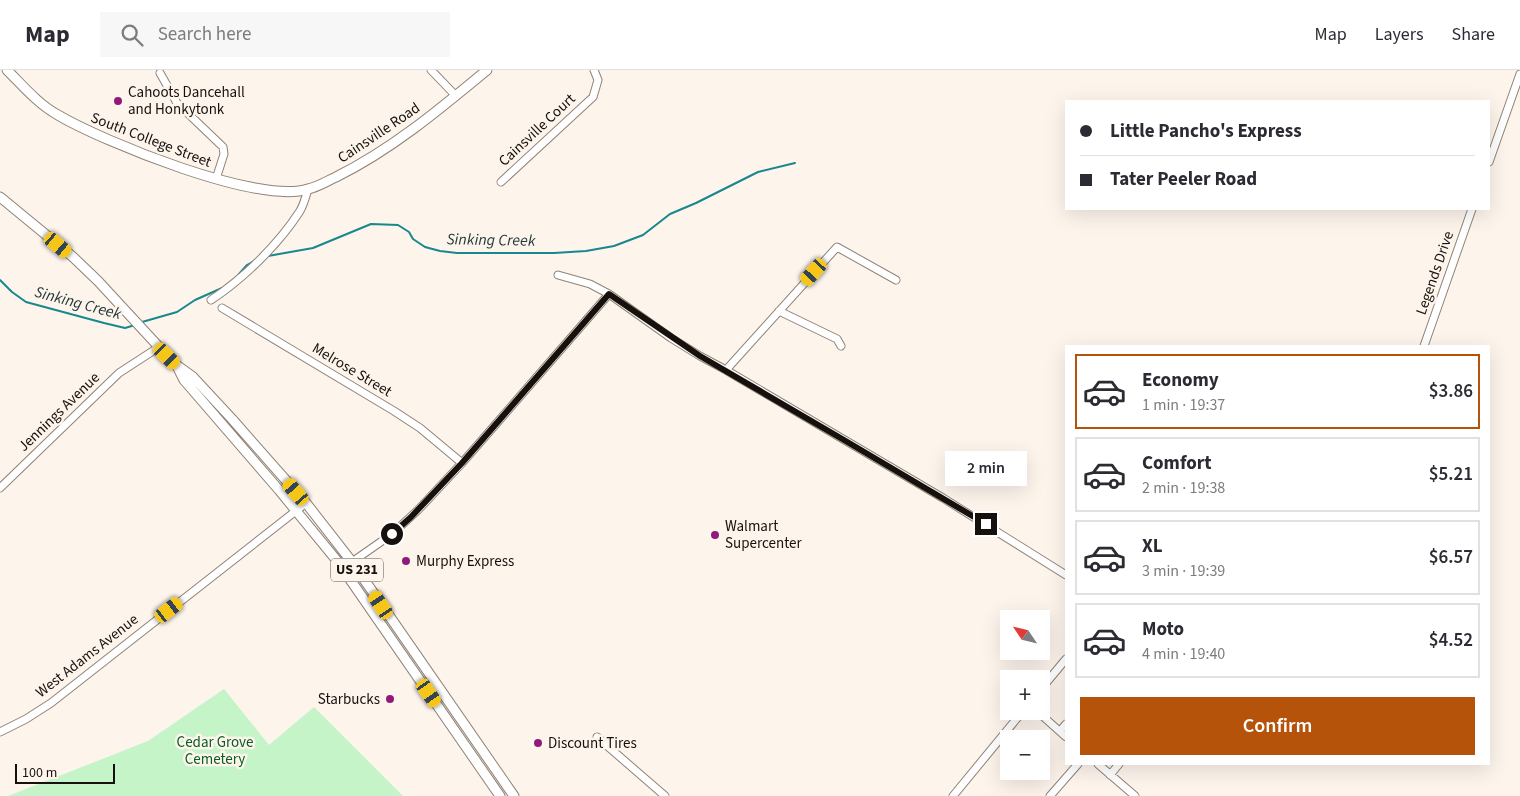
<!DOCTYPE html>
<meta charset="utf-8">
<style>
:root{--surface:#fff;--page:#f7f7f7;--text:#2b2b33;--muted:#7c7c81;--line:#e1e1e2;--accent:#b45309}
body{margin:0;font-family:"Source Sans 3",sans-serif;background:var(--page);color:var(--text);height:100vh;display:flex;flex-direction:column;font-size:19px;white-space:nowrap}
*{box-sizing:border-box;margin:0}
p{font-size:16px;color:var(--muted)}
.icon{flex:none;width:28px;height:28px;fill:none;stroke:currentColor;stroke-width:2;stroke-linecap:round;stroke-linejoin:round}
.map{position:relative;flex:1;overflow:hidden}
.drawer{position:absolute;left:1065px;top:275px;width:425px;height:420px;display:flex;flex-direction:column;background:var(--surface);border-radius:0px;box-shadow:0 5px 20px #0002}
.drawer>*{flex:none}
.guide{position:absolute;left:1065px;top:30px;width:425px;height:110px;border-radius:0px;box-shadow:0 5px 20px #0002;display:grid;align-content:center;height:110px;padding:0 15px;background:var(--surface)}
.needle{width:32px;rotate:305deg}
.tools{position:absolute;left:1000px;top:540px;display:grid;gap:10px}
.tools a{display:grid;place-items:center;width:50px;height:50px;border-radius:0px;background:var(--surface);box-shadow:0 5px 20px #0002;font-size:25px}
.scale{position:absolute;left:15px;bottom:12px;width:100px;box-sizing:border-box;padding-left:5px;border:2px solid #16110d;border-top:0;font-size:14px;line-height:18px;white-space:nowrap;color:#16110d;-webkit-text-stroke:4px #fdf4ec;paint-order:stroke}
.end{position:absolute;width:22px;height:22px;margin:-11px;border:6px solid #16110d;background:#fff;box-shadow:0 0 0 2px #fff}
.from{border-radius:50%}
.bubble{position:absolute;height:35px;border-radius:0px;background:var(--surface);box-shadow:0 5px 20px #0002;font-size:16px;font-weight:600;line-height:35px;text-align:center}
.car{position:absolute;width:15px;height:30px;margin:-15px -8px;border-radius:6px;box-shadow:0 0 4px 1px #0007;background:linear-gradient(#f5c518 24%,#345 0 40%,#f5c518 0 76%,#345 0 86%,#f5c518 0)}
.guide b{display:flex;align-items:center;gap:18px;height:48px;font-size:19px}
.guide b+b{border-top:1px solid var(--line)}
.guide i{width:12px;height:12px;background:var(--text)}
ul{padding:9px 0 0;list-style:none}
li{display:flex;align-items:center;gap:15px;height:75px;margin:0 10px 8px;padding:0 5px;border:2px solid var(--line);border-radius:0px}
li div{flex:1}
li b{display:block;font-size:19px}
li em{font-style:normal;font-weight:600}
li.active{border-color:var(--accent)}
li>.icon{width:45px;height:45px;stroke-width:1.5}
.cta{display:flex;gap:10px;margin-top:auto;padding:10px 15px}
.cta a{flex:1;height:58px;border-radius:0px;background:var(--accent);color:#fff;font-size:20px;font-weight:600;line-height:58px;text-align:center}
header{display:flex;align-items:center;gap:30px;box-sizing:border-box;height:70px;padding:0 25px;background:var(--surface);border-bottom:1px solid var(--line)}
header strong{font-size:24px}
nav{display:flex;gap:28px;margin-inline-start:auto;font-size:18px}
.search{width:350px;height:45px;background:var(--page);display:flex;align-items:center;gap:12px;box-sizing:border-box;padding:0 18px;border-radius:0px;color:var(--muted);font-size:19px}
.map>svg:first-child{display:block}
.green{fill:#c5f4c9}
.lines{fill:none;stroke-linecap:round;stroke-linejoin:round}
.stream{stroke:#17888d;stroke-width:2}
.minor-casing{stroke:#908377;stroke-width:9}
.major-casing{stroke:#908377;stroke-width:11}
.minor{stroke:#fff;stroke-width:7}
.major{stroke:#fff;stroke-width:9}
.route{stroke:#16110d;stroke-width:6}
.poi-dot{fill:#8f1a7a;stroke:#fdf4ec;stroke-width:2}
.labels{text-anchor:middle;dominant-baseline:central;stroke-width:5;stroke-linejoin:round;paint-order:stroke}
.shield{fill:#fdf4ec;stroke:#5b5550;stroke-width:1}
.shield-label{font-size:14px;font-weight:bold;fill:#16110d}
.poi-label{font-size:15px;fill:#16110d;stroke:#fdf4ec;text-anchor:start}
.street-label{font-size:15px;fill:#16110d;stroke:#fdf4ec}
.park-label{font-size:15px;fill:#085e22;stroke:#fdf4ec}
.water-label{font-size:16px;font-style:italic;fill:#1f3739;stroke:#fdf4ec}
</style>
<header>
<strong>Map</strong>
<div class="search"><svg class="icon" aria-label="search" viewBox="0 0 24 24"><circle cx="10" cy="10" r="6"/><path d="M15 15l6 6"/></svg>Search here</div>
<nav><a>Map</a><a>Layers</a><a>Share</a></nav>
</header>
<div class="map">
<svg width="1520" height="726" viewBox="0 0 1520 726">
<rect width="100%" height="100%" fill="#fdf4ec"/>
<path class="green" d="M 224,619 L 269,675 L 314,637 L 403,726 L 8,726 L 148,671 Z"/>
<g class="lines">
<path class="stream" d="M 268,186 L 313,178 L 371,154 L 398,155 L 409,162 L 413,169 L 425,177 L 440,181 L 457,183 L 554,183 L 586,181 L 614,176 L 643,165 L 670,144 L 696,133 L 758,102 L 795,93
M 239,204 L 247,195 L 254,191
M 0,210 L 12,222 L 26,232 L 104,253 L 125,258 L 135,255
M 142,252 L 177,242 L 195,230 L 222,218"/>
<g class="minor-casing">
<path id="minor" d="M 431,0 L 456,26
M 160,3 L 177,33 L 223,77 L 224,84 L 216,109
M 1489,92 L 1520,4
M 501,112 L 593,27 L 598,10 L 594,0
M 558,205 L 590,214 L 609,224 L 671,268 L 700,286 L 726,300 L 943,428 L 1066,505
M 211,230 C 244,208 278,175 300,141 C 304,134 306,126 308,119
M 222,238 L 394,341 L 420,358 L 462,393
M 779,241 L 837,269 L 841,276
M 1424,276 L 1472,139
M 726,300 L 837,177 L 896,210
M 0,418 L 119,303 L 159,277
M 352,492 L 392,464 L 418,440 L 462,393 L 609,224
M 1041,619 L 1066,589
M 1037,641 L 1066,667
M 1060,661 L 1066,654
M 0,662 L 26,649 L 51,633 L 306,433
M 597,667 L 665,726
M 1098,694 L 1135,726
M 1110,705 L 1119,694
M 953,726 L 1023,641
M 1050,726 L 1078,694"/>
</g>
<g class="major-casing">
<path id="major" d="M 7,0 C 23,16 38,34 58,45 C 104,72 259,135 308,119 C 318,117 327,111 336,107 C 391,80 440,39 487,0
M 0,127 L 73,187 L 98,211 L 159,277 L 175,294 L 193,307 L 232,349 L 306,433 L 352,492 L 514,726
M 177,296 L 184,310 L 279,420 L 338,492 L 500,726"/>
</g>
<use href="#minor" class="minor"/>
<use href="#major" class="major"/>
</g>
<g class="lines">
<path class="route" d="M 392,464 L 411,447 L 462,393 L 609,224 L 700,286 L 844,370 L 986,454"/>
</g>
<g class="poi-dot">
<circle cx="118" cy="31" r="5"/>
<circle cx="715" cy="465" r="5"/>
<circle cx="406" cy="491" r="5"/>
<circle cx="390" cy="629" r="5"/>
<circle cx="538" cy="673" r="5"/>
</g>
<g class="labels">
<rect class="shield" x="331" y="488.5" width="52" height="23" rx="4"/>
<g class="shield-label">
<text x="357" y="500">US 231</text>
</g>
<g class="poi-label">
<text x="128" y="22">Cahoots Dancehall<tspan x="128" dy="17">and Honkytonk</tspan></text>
<text x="725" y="456">Walmart<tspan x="725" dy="17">Supercenter</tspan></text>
<text x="416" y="491">Murphy Express</text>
<text x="380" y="629" text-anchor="end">Starbucks</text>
<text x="548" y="673">Discount Tires</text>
</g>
<g class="street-label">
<text transform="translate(537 60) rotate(-43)">Cainsville Court</text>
<text transform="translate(379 63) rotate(-34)">Cainsville Road</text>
<text transform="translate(151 70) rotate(21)">South College Street</text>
<text transform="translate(1435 203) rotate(-71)">Legends Drive</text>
<text transform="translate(352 300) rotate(31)">Melrose Street</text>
<text transform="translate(59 342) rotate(-44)">Jennings Avenue</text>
<text transform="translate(87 586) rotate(-38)">West Adams Avenue</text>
</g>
<g class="park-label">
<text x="215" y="672">Cedar Grove<tspan x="215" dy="17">Cemetery</tspan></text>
</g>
<g class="water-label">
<text transform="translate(491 170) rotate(1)">Sinking Creek</text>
<text transform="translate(78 233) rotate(15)">Sinking Creek</text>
</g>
</g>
</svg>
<div class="tools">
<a><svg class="needle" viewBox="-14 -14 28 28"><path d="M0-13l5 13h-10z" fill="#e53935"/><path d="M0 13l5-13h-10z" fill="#7c7c81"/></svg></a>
<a>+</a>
<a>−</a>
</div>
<div class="scale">100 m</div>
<i class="end from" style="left:392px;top:464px"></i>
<i class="end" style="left:986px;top:454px"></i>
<div class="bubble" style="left:945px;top:381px;width:82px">2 min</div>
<i class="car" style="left:58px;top:175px;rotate:130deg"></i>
<i class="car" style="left:814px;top:202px;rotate:222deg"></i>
<i class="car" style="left:167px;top:286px;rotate:135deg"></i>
<i class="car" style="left:296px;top:422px;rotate:319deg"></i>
<i class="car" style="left:381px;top:535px;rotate:326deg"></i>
<i class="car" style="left:169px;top:540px;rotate:52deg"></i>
<i class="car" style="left:429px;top:623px;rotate:145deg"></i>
<div class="guide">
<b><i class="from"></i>Little Pancho's Express</b>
<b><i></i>Tater Peeler Road</b>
</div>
<section class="drawer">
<ul>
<li class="active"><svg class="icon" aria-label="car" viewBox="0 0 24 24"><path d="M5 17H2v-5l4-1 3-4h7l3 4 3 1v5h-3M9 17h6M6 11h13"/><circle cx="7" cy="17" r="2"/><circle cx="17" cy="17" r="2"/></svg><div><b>Economy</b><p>1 min · 19:37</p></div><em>$3.86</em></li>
<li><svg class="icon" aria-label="car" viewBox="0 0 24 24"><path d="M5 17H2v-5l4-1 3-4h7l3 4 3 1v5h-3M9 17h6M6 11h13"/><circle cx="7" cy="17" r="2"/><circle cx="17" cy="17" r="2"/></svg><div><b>Comfort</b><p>2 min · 19:38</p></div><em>$5.21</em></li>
<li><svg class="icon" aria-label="car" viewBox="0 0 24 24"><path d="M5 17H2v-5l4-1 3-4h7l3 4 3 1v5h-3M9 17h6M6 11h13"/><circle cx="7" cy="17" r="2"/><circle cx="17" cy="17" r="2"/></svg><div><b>XL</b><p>3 min · 19:39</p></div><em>$6.57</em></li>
<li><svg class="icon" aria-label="car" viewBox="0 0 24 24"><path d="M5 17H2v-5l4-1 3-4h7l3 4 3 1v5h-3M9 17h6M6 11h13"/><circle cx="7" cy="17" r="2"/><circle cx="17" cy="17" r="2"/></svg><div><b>Moto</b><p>4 min · 19:40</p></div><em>$4.52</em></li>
</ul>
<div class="cta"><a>Confirm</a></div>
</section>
</div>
